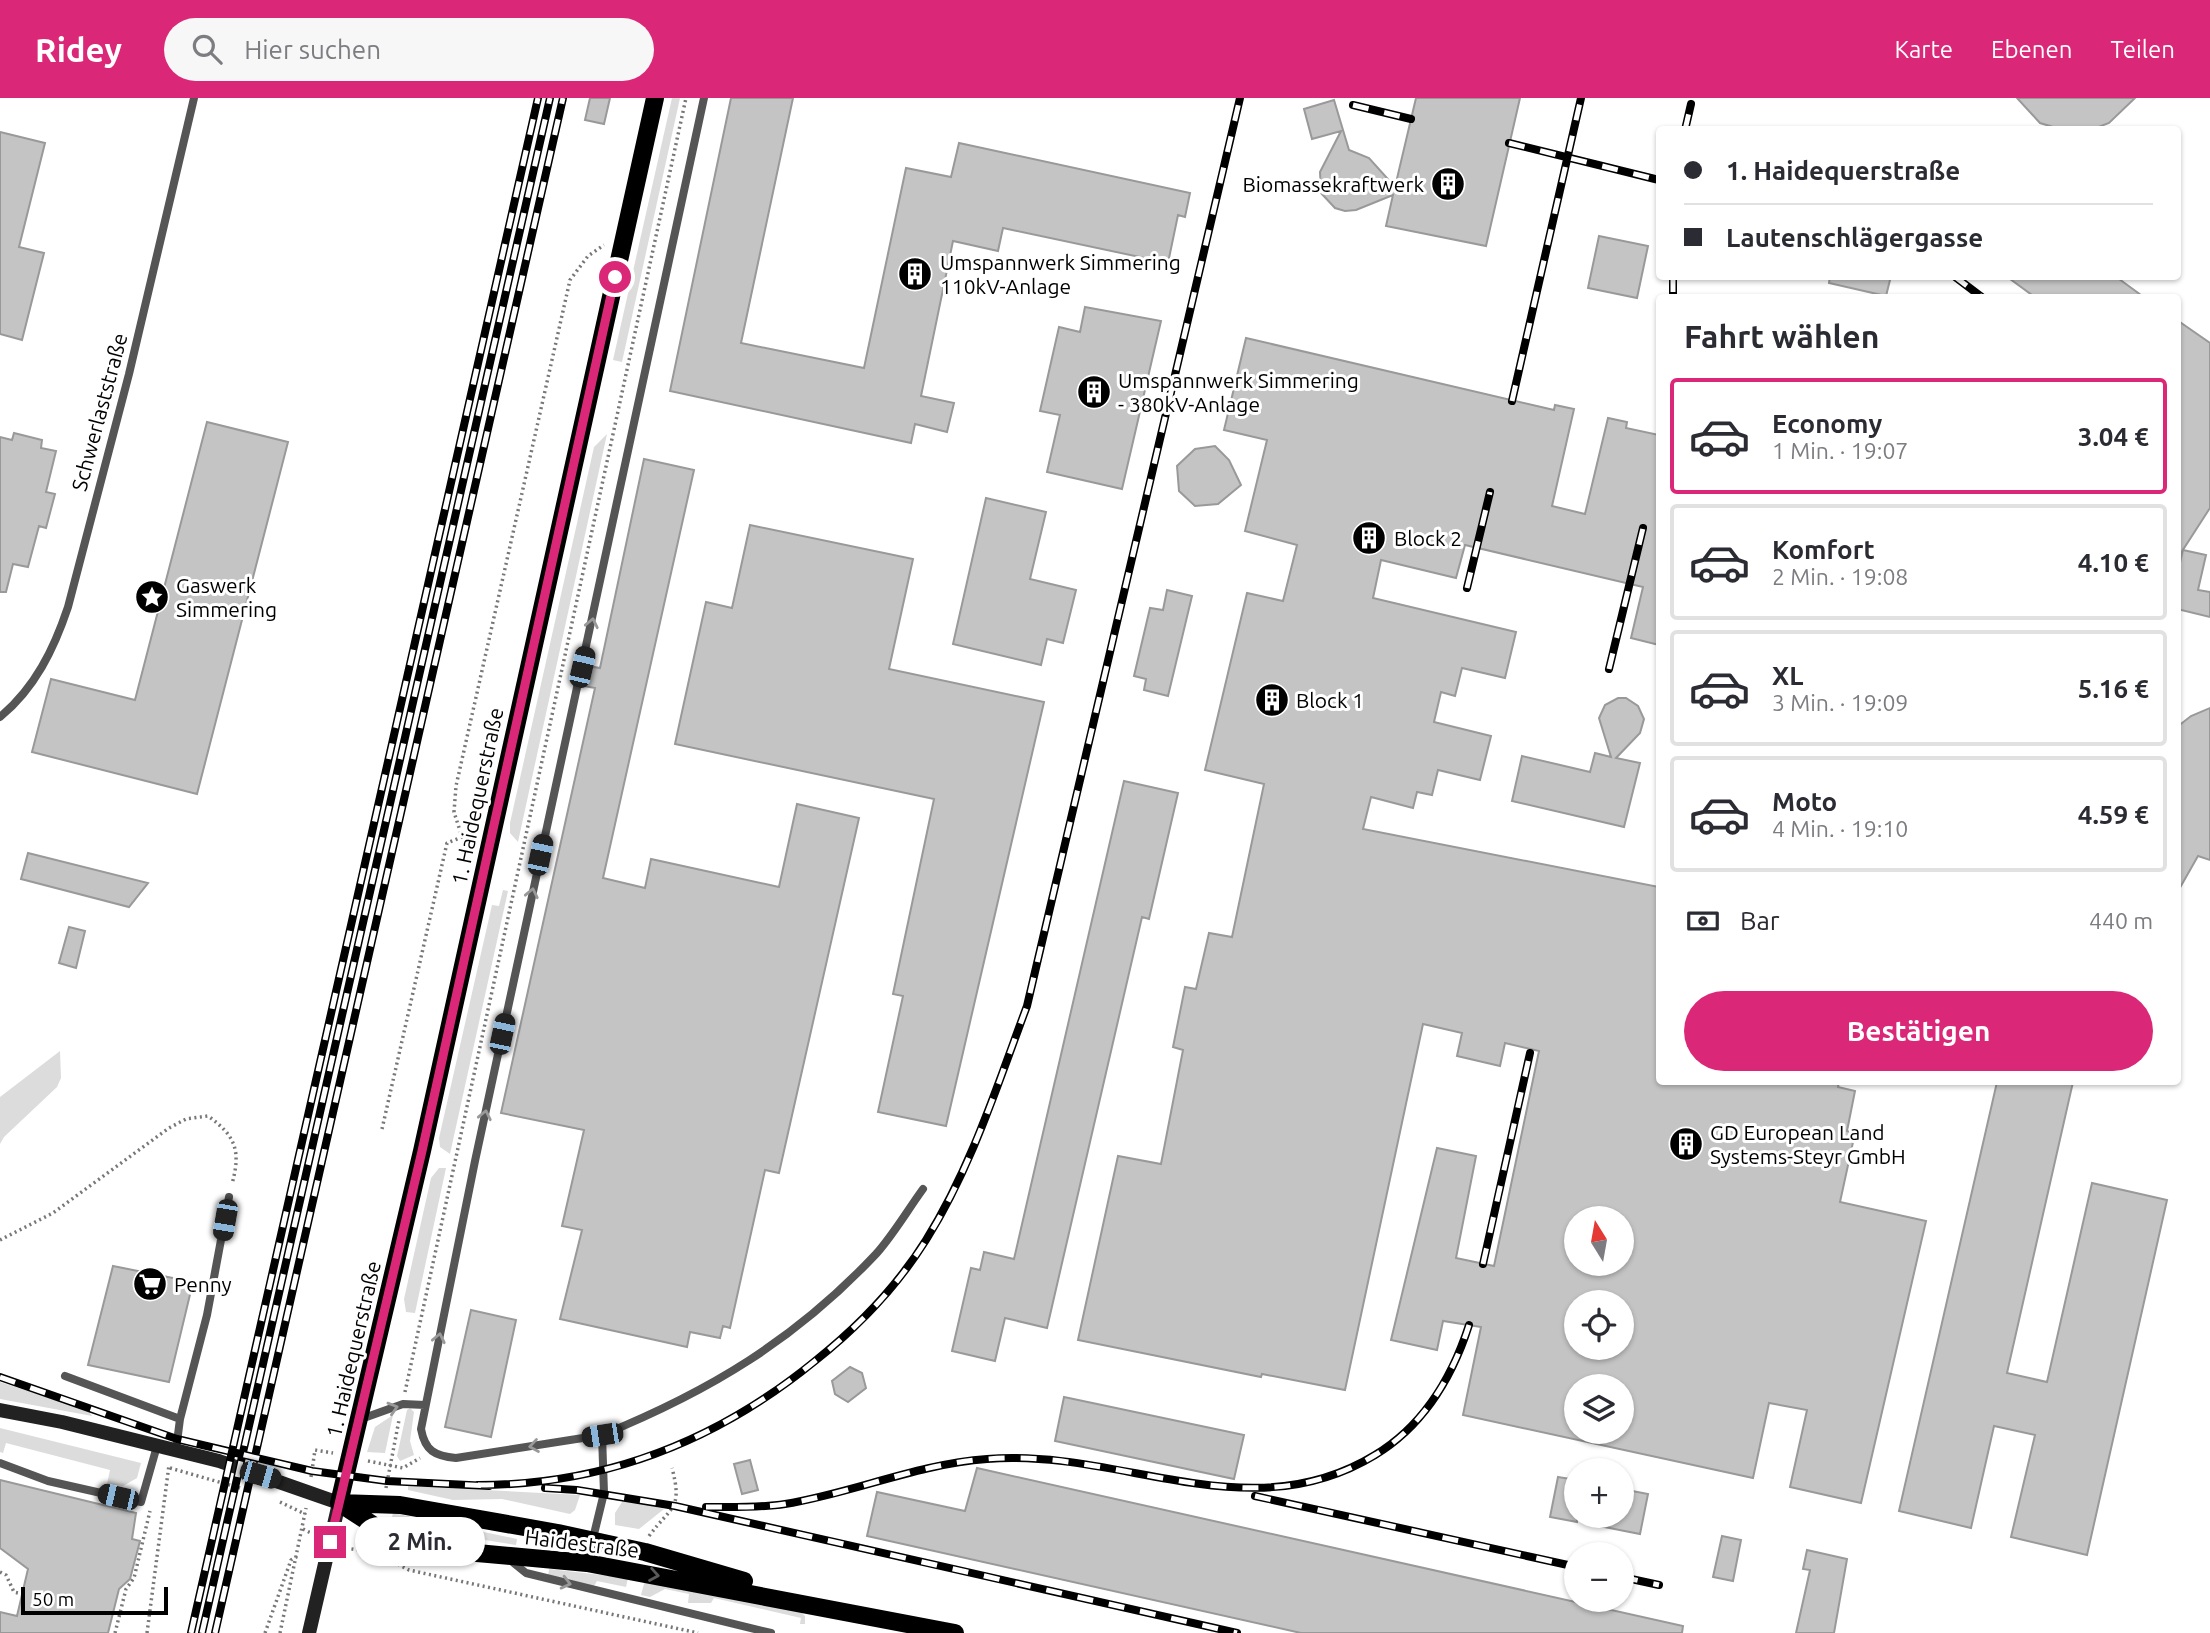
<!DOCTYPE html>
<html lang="de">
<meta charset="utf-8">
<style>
:root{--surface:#fff;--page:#f7f7f7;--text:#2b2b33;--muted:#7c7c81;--line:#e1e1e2;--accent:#db2777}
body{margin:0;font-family:Ubuntu,sans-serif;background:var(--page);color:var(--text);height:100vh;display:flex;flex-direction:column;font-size:26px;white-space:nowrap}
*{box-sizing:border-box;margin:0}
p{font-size:23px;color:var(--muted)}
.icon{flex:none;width:38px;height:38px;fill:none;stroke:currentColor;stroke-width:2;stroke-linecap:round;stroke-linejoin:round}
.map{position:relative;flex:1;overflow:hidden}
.details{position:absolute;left:1656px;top:196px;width:525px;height:791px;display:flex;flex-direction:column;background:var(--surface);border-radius:7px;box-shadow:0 2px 5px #0004}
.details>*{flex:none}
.top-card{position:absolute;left:1656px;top:28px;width:525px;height:154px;border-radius:7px;box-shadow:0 2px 5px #0004;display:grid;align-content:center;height:154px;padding:0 28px;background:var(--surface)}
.needle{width:46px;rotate:349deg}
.buttons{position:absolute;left:1564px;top:1108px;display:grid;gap:14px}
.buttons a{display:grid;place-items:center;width:70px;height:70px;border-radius:50%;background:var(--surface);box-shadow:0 2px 5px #0004;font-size:35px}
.scale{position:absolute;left:21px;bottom:18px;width:147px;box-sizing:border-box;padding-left:7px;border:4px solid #000;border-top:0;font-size:19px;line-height:24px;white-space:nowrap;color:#000;-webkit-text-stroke:5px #fff;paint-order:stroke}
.end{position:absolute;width:32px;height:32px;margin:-16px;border:9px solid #db2777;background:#fff;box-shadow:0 0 0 4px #fff}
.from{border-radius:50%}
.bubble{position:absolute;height:49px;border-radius:24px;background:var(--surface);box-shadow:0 2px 5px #0004;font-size:23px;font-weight:600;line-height:49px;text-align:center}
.car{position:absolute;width:21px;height:42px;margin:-21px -10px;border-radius:9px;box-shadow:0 0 5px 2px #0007;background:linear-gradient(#222 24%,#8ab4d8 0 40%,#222 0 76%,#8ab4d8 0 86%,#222 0)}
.top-card b{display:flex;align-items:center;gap:24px;height:66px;font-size:26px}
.top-card b+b{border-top:2px solid var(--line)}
.top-card i{width:18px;height:18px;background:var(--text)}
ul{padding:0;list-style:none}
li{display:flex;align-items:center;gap:21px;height:116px;margin:0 14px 10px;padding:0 14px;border:4px solid var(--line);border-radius:7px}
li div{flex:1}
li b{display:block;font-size:26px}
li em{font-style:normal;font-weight:600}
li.selected{border-color:var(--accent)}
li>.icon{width:63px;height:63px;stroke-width:1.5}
h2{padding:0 28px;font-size:32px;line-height:84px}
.pay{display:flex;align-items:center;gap:18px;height:77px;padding:0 28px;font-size:26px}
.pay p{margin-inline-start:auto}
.cta{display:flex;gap:14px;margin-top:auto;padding:14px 28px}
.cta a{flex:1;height:80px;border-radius:42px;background:var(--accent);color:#fff;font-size:28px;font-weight:600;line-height:80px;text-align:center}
header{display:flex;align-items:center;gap:42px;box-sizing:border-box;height:98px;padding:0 35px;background:var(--accent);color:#fff}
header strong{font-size:33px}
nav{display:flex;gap:38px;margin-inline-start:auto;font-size:24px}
.search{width:490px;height:63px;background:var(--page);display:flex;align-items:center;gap:18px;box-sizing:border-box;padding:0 24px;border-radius:38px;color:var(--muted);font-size:26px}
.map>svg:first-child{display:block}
.green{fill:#dcdcdc}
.building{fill:#c4c4c4;stroke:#999;stroke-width:2;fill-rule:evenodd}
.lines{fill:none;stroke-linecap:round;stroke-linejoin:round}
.path{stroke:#777;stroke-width:3.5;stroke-dasharray:2 3.5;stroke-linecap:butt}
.lane{stroke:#555;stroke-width:8}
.secondary{stroke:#222;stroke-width:14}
.primary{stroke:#000;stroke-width:18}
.rail-casing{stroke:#000;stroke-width:8}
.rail{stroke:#fff;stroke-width:5;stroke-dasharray:16;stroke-linecap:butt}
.oneway{stroke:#999}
.oneway2{stroke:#595959}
.route{stroke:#db2777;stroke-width:9}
.labels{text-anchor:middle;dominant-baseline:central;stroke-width:6;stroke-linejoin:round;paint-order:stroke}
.poi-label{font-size:21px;fill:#000;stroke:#fff;text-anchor:start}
.street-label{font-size:21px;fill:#000;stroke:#fff}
</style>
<header>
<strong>Ridey</strong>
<div class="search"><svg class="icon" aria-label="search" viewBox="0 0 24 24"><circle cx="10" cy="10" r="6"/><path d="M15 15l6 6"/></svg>Hier suchen</div>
<nav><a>Karte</a><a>Ebenen</a><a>Teilen</a></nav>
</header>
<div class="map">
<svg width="2210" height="1535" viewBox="0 0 2210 1535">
<rect width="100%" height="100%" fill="#fff"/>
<path class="green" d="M 672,0 L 680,0 L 622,264 L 613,262 Z
M 607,336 L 518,744 L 510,735 L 510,725 L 594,349 Z
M 503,792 L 508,793 L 450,1056 L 440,1049 L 439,1040 L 492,807 L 499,808 Z
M 60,953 L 61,980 L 57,989 L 4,1039 L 0,1046 L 0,999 Z
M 439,1070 L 446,1070 L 415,1215 L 406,1214 L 404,1201 L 431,1080 Z
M 0,1284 L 89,1313 L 92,1318 L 0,1301 Z
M 410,1310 L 414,1314 L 410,1343 L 414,1357 L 400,1363 L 397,1358 L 407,1312 Z
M 393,1317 L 385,1355 L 367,1354 L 375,1329 Z
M 0,1330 L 141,1365 L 137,1380 L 123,1388 L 107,1386 L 110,1372 L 6,1345 L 3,1355 L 0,1354 Z
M 408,1388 L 580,1397 L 575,1412 L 570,1416 L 502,1401 L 453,1402 L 408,1392 Z
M 624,1401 L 664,1411 L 639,1431 L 615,1427 L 615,1415 Z
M 393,1415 L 517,1441 L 516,1447 L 390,1427 Z
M 549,1471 L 628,1480 L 626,1489 L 597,1483 L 594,1488 L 548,1478 Z
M 645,1482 L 798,1511 L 805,1518 L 805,1526 L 800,1526 L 801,1520 L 714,1500 L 711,1505 L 688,1505 L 689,1496 L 665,1491 L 650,1499 L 641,1497 Z"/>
<path class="building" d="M 590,0 L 610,0 L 604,26 L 585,22 Z
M 731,0 L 793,0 L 741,245 L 864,270 L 906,70 L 951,79 L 959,45 L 1190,95 L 1185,119 L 1178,117 L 1168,165 L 1003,130 L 998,153 L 953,143 L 921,298 L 954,305 L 947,334 L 915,326 L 911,345 L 670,293 Z
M 1416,0 L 1520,0 L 1486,148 L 1386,128 L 1393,97 L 1356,112 L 1345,113 L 1335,110 L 1321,95 L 1320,74 L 1341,33 L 1312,41 L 1304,11 L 1334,2 L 1349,52 L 1369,60 L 1395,89 Z
M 2017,0 L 2135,0 L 2109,25 L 2091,32 L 2063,32 L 2040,25 Z
M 0,34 L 45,45 L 19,149 L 44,155 L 22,242 L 0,236 Z
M 1599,138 L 1648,148 L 1637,200 L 1588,190 Z
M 1830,178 L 1891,178 L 1886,198 L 1829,185 Z
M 2006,178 L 2115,178 L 2145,200 L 2036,200 Z
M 1085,209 L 1161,223 L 1122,391 L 1047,374 L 1060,317 L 1040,313 L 1059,229 L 1080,234 Z
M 2177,222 L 2210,245 L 2210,410 L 2177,461 Z
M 1246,240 L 1554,312 L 1555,307 L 1574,311 L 1552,408 L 1585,416 L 1608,320 L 1627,324 L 1626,330 L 1659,337 L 1659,547 L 1631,540 L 1643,489 L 1465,447 L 1456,480 L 1381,462 L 1373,500 L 1516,534 L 1505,580 L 1462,570 L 1455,598 L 1441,594 L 1434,624 L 1491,638 L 1480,682 L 1438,672 L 1432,697 L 1417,694 L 1413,710 L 1371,699 L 1363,731 L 1659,789 L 1659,984 L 1839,984 L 1838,989 L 1855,993 L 1847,1033 L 1855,1035 L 1840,1104 L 1926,1123 L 1861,1405 L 1790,1389 L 1807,1312 L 1769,1305 L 1753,1380 L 1463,1317 L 1481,1229 L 1443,1223 L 1437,1252 L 1391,1242 L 1437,1050 L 1476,1058 L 1456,1160 L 1494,1168 L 1539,953 L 1505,945 L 1500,968 L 1457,958 L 1462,935 L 1423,926 L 1345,1292 L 1262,1276 L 1261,1279 L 1078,1242 L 1118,1058 L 1161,1066 L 1183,952 L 1173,949 L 1185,889 L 1196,891 L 1209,835 L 1232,839 L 1264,686 L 1205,672 L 1247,495 L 1283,503 L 1297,447 L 1245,433 L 1267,342 L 1224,332 ZM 1577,1120 L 1622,1120 L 1622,1166 L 1577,1166 ZM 1577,1204 L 1622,1204 L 1622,1250 L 1577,1250 ZM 1577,1288 L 1622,1288 L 1622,1334 L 1577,1334 Z
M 207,324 L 288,344 L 197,696 L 32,654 L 51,581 L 135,602 Z
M 14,335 L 42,342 L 41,350 L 56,353 L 46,394 L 55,396 L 46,430 L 39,428 L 28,469 L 13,466 L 6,494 L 0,494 L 0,339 L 12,342 Z
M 1215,348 L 1229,362 L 1241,387 L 1218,406 L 1195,408 L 1179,393 L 1177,368 L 1195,351 Z
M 644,361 L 694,372 L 603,780 L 645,790 L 651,761 L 779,789 L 797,706 L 859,720 L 779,1075 L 765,1072 L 730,1230 L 723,1228 L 720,1240 L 690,1234 L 687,1249 L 560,1221 L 582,1132 L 562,1128 L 584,1032 L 501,1015 L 595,590 L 584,588 L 588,568 L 600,570 Z
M 986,400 L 1046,414 L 1030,481 L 1076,492 L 1063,545 L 1047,541 L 1041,567 L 953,546 Z
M 750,427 L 913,461 L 889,571 L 1044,604 L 946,1028 L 878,1014 L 903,898 L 893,896 L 934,701 L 675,646 L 706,504 L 732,510 Z
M 2183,452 L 2206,457 L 2198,492 L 2210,494 L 2210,519 L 2177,511 L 2177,477 Z
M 1167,492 L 1192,498 L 1168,598 L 1144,592 L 1146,581 L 1134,578 L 1150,510 L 1163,512 Z
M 1618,600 L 1626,600 L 1638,608 L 1644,621 L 1640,635 L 1616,660 L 1640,665 L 1624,729 L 1512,703 L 1522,658 L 1590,674 L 1595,655 L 1611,659 L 1599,620 L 1605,607 Z
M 2210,610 L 2210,762 L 2198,758 L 2177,795 L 2177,629 L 2191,618 Z
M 1124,683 L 1178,695 L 1149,821 L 1142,819 L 1047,1230 L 1005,1220 L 995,1263 L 952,1253 L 971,1170 L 980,1172 L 984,1154 L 1014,1161 Z
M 28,755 L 148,785 L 129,809 L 21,781 Z
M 69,829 L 85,833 L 76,870 L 59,865 Z
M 1997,984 L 2073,984 L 2007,1275 L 2047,1284 L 2092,1085 L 2167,1102 L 2087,1457 L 2011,1439 L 2035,1337 L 1994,1328 L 1971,1430 L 1899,1413 Z
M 113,1168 L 193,1184 L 169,1284 L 88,1267 Z
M 471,1212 L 516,1222 L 491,1339 L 445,1329 Z
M 850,1269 L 862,1275 L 866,1290 L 848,1304 L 835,1296 L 832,1283 Z
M 1064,1299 L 1244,1337 L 1234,1381 L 1055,1343 Z
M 750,1362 L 758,1392 L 742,1396 L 734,1366 Z
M 977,1370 L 1683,1528 L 1682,1535 L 1301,1535 L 867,1438 L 877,1394 L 965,1413 Z
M 1558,1379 L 1577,1382 L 1577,1424 L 1550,1419 Z
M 0,1382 L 136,1415 L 132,1441 L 140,1443 L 130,1481 L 119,1491 L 108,1535 L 0,1535 L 0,1514 L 17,1518 L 28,1471 L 0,1450 Z
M 1622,1391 L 1648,1396 L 1640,1436 L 1584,1425 L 1585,1418 L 1622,1418 Z
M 1722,1438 L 1741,1442 L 1733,1483 L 1713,1479 Z
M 1807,1452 L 1847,1461 L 1834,1535 L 1796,1535 L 1810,1472 L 1803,1471 Z"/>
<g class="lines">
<path class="path" d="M 474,742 L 462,739 L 454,714 L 456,688 L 570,182 L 588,158 L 604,147
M 382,1031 L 447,745 L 462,739
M 0,1142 L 53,1115 L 169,1030 L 186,1021 L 208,1018 C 236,1038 241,1053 232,1086
M 405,1294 L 686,0
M 368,1363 L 403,1370 L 420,1360
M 170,1370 L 240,1390
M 311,1379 L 315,1352 L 333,1355
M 386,1390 L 399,1322
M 280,1404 L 305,1416
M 303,1431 L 317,1438
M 649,1438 C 671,1408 683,1412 672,1370
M 346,1450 L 377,1455 L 409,1472 L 698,1535
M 0,1474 L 6,1477 L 14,1494 L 22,1496
M 115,1535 L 126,1491 L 134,1480 L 150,1413
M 147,1535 L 169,1367
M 265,1535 L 291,1462 L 298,1458
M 280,1535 L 306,1410"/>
<path class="lane" d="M 0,619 C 35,590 54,551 68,509 L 129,276 L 194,0
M 65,1278 L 180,1321 L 207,1217 L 229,1099
M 361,1321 L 403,1306 L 425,1307
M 602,1337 L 456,1360 C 435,1358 425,1353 421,1331 L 475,1063 L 704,0
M 176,1352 L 180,1321
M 0,1365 L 48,1383 L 141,1404 L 157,1348
M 510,1462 L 526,1475 L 771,1535
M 587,1465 L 604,1395 L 602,1337 C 710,1293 795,1242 876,1156 C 893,1137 907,1113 923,1091"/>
<path class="secondary" d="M 0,1312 L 62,1324 L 219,1363 L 339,1405 L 309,1535"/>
<path class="primary" d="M 339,1405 L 422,1053 L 655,0
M 339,1405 L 381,1432 L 427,1445 L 477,1455 L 587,1465 L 955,1535
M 339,1405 L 400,1407 L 558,1435 L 645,1454 L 744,1483"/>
<g class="rail-casing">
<path id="rail" d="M 1353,7 L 1411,21
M 1685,32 L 1691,6
M 1509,45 L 1659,82
M 1673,178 L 1673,200
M 1954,178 L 1983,200
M 1512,303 L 1581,0
M 1467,490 L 1490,394
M 1609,571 L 1643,430
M 1483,1166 L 1530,955
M 0,1279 L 177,1341 L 312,1373 L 387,1383 L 489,1388
M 478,1387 C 605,1387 717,1343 815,1263 C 859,1228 896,1190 926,1142 C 971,1070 997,988 1027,908 L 1240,0
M 545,1390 L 577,1392 L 675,1408 L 1237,1535
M 1255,1398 L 1577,1469
M 706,1409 C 732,1409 759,1410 785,1406 C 853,1395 917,1366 987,1361 C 1122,1350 1249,1434 1375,1357 C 1423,1328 1452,1280 1469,1227
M 1622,1479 L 1659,1487
M 191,1535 L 538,0
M 202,1535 L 550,0
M 215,1535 L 563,0"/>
</g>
<use href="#rail" class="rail"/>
</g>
<defs><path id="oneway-chevron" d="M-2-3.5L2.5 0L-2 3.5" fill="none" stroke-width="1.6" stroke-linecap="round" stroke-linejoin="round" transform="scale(1.75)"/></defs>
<g class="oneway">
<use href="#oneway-chevron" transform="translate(592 525) rotate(-78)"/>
<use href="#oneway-chevron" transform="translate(532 795) rotate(-78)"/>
<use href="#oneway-chevron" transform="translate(485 1017) rotate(-78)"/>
<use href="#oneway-chevron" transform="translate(439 1240) rotate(-78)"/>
<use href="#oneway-chevron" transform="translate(393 1310) rotate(-17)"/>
<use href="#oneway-chevron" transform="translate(534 1348) rotate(171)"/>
<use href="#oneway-chevron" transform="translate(566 1485) rotate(14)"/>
</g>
<use class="oneway2" href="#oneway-chevron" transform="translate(654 1477) rotate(10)"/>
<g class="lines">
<path class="route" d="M 330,1444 L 422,1053 L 615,179"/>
</g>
<defs>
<g id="building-disc" transform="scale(1.75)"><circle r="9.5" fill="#000" stroke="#fff"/><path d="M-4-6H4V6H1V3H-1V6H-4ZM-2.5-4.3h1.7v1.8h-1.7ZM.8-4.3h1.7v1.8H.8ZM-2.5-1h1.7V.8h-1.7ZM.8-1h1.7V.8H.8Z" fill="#fff"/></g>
<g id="sight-disc" transform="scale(1.75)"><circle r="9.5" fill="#000" stroke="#fff"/><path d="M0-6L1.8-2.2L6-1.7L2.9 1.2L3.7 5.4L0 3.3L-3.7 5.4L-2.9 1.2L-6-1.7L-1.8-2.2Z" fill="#fff"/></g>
<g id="supermarket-disc" transform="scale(1.75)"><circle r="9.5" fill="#000" stroke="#fff"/><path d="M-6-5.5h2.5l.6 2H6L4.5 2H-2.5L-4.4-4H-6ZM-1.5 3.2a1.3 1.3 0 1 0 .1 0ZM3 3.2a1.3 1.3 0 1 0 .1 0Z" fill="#fff"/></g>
</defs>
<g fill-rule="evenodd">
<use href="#building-disc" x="1448" y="86"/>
<use href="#building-disc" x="915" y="176"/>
<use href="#building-disc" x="1094" y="294"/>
<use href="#building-disc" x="1369" y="440"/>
<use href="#sight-disc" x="152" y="499"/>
<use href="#building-disc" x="1272" y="602"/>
<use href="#building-disc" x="1686" y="1046"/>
<use href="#supermarket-disc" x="150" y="1186"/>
</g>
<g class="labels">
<g class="poi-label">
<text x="1424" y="86" text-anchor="end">Biomassekraftwerk</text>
<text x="940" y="164">Umspannwerk Simmering<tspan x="940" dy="24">110kV-Anlage</tspan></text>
<text x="1118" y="282">Umspannwerk Simmering<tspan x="1118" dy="24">- 380kV-Anlage</tspan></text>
<text x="1394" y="440">Block 2</text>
<text x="176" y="487">Gaswerk<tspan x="176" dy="24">Simmering</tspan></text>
<text x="1296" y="602">Block 1</text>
<text x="1710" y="1034">GD European Land<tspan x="1710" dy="24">Systems-Steyr GmbH</tspan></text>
<text x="174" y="1186">Penny</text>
</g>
<g class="street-label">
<text transform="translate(99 314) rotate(-75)">Schwerlaststraße</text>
<text transform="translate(477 698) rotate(-78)">1. Haidequerstraße</text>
<text transform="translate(353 1251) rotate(-77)">1. Haidequerstraße</text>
<text transform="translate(582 1445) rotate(7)">Haidestraße</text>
</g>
</g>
</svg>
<div class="buttons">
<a><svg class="needle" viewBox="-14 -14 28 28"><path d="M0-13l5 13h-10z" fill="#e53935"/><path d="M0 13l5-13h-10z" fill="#7c7c81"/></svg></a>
<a><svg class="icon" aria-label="locate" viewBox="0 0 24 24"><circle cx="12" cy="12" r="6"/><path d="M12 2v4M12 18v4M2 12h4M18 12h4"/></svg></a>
<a><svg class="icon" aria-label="layers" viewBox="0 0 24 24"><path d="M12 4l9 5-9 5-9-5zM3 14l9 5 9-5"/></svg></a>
<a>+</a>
<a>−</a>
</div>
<div class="scale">50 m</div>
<i class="end from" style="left:615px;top:179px"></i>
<i class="end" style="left:330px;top:1444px"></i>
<div class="bubble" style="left:355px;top:1419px;width:130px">2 Min.</div>
<i class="car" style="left:582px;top:569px;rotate:13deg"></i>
<i class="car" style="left:540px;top:757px;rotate:12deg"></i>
<i class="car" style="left:502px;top:936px;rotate:12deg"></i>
<i class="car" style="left:225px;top:1122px;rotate:190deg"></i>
<i class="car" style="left:602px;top:1337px;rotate:261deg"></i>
<i class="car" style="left:260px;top:1377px;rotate:106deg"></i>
<i class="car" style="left:118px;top:1399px;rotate:283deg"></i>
<div class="top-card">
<b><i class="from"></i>1. Haidequerstraße</b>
<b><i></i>Lautenschlägergasse</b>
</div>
<section class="details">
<h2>Fahrt wählen</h2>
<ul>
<li class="selected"><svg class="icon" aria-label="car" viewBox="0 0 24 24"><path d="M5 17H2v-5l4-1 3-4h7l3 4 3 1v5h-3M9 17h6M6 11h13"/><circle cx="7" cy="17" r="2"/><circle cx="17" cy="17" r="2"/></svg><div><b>Economy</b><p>1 Min. · 19:07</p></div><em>3.04 €</em></li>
<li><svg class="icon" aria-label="car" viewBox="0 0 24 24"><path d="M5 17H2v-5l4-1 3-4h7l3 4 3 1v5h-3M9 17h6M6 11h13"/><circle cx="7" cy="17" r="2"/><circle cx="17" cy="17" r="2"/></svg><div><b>Komfort</b><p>2 Min. · 19:08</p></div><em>4.10 €</em></li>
<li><svg class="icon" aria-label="car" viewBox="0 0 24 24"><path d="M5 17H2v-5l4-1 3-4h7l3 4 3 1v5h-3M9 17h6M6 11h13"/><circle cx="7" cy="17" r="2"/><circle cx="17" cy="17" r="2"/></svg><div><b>XL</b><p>3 Min. · 19:09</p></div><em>5.16 €</em></li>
<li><svg class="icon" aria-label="car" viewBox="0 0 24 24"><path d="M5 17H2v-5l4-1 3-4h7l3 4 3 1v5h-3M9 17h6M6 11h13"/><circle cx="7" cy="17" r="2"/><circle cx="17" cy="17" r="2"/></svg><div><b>Moto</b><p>4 Min. · 19:10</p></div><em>4.59 €</em></li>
</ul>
<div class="pay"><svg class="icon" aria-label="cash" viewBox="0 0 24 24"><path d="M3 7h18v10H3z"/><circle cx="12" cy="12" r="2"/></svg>Bar<p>440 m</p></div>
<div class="cta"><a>Bestätigen</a></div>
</section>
</div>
